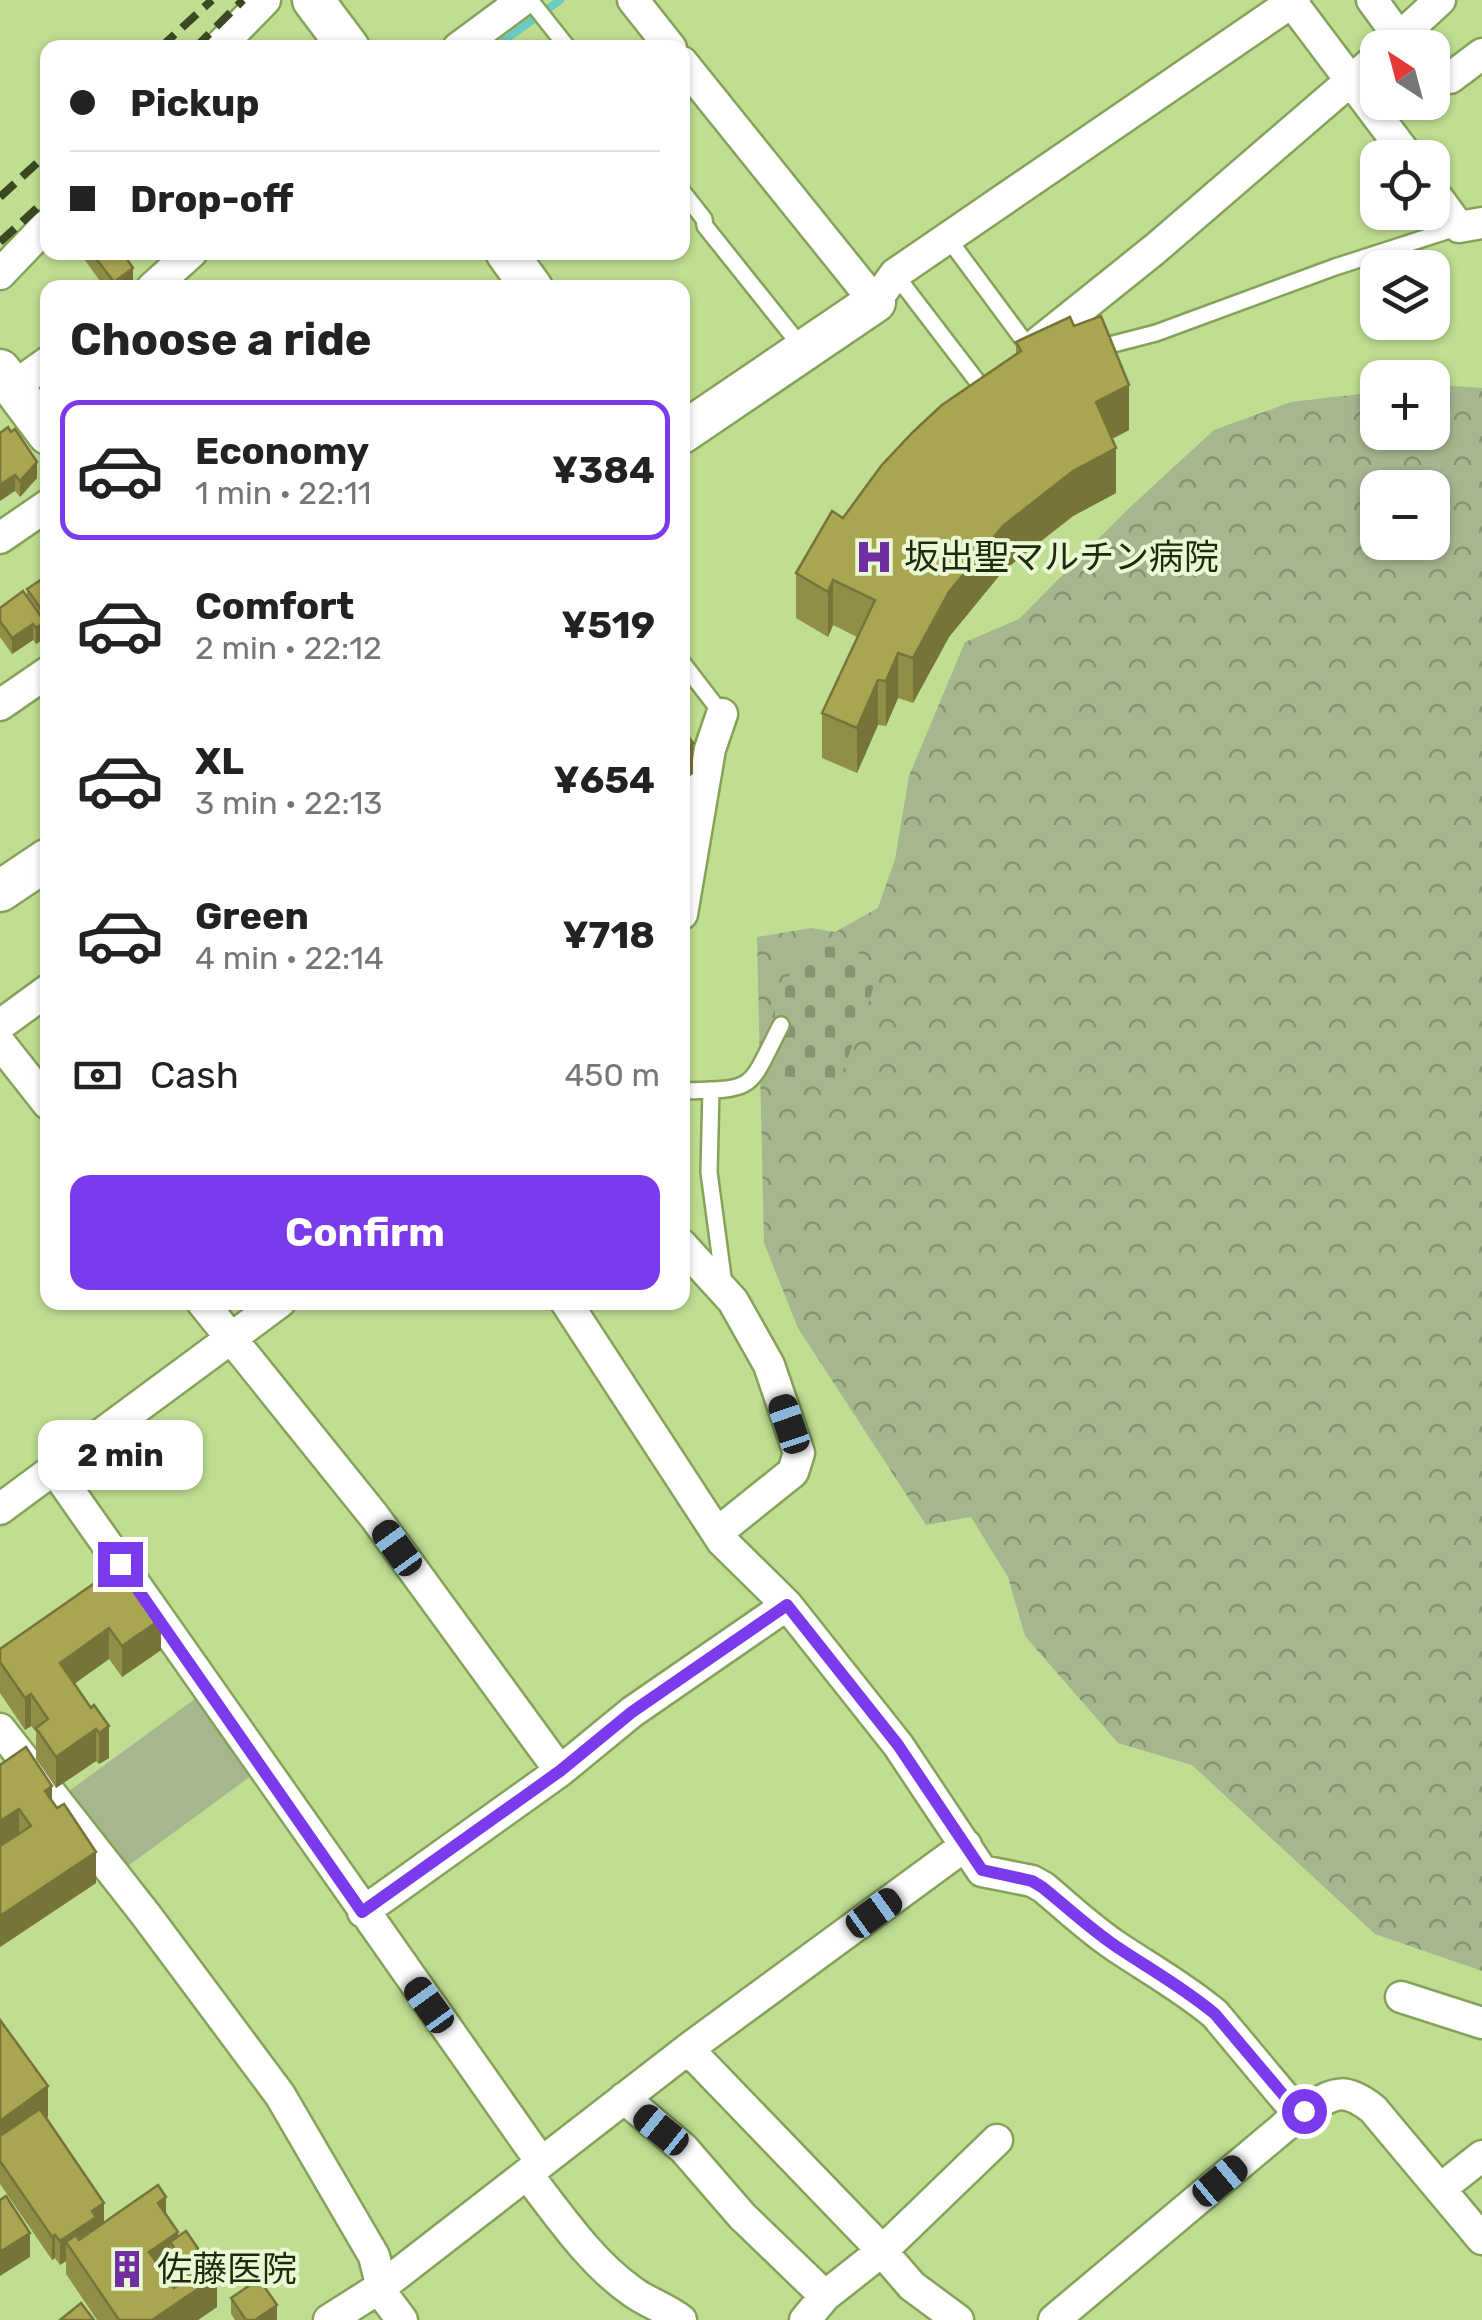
<!DOCTYPE html>
<meta charset="utf-8">
<style>
:root{--surface:#fff;--page:#f2f2f2;--text:#222;--muted:#767676;--line:#e0e0e0;--accent:#7c3aed}
body{margin:0;font-family:Rubik,"Noto Sans JP",sans-serif;background:var(--page);color:var(--text);height:100vh;display:flex;flex-direction:column;font-size:38px;white-space:nowrap}
*{box-sizing:border-box;margin:0}
p{font-size:32px;color:var(--muted)}
.icon{flex:none;width:55px;height:55px;fill:none;stroke:currentColor;stroke-width:2;stroke-linecap:round;stroke-linejoin:round}
.map{position:relative;flex:1;overflow:hidden}
.drawer{position:absolute;left:40px;top:280px;width:650px;height:1030px;display:flex;flex-direction:column;background:var(--surface);border-radius:20px;box-shadow:0 2px 8px #0004}
.drawer>*{flex:none}
.guide{position:absolute;left:40px;top:40px;width:650px;height:220px;border-radius:20px;box-shadow:0 2px 8px #0004;display:grid;align-content:center;height:220px;padding:0 30px;background:var(--surface)}
.needle{width:65px;rotate:324deg}
.tools{position:absolute;left:1360px;top:30px;display:grid;gap:20px}
.tools a{display:grid;place-items:center;width:90px;height:90px;border-radius:20px;background:var(--surface);box-shadow:0 2px 8px #0004;font-size:50px}
.end{position:absolute;width:45px;height:45px;margin:-22px;border:12px solid #7c3aed;background:#fff;box-shadow:0 0 0 5px #fff}
.from{border-radius:50%}
.bubble{position:absolute;height:70px;border-radius:20px;background:var(--surface);box-shadow:0 2px 8px #0004;font-size:32px;font-weight:700;line-height:70px;text-align:center}
.car{position:absolute;width:30px;height:60px;margin:-30px -15px;border-radius:12px;box-shadow:0 0 8px 2px #0007;background:linear-gradient(#222 24%,#8ab4d8 0 40%,#222 0 76%,#8ab4d8 0 86%,#222 0)}
.guide b{display:flex;align-items:center;gap:35px;height:95px;font-size:38px}
.guide b+b{border-top:2px solid var(--line)}
.guide i{width:25px;height:25px;background:var(--text)}
ul{padding:0;list-style:none}
li{display:flex;align-items:center;gap:30px;height:140px;margin:0 20px 15px;padding:0 10px;border:5px solid transparent;border-radius:20px}
li div{flex:1}
li b{display:block;font-size:38px}
li em{font-style:normal;font-weight:700}
li.selected{border-color:var(--accent)}
li>.icon{width:90px;height:90px;stroke-width:1.5}
h2{padding:0 30px;font-size:45px;line-height:120px}
.pay{display:flex;align-items:center;gap:25px;height:110px;padding:0 30px;font-size:38px}
.pay p{margin-inline-start:auto}
.primary-button{display:flex;gap:20px;margin-top:auto;padding:20px 30px}
.primary-button a{flex:1;height:115px;border-radius:20px;background:var(--accent);color:#fff;font-size:40px;font-weight:700;line-height:115px;text-align:center}
.map>svg:first-child{display:block}
.grass{fill:#a6b68f}
.forest{fill:url(#forest-crowns);fill-rule:evenodd}
.cemetery{fill:url(#cemetery-stones)}
.lines{fill:none;stroke-linecap:round;stroke-linejoin:round}
.stream{stroke:#6bcbc0;stroke-width:8}
.lane-casing{stroke:#85a258;stroke-width:20}
.street-casing{stroke:#85a258;stroke-width:35}
.secondary-casing{stroke:#85a258;stroke-width:45}
.lane{stroke:#fff;stroke-width:15}
.street{stroke:#fff;stroke-width:30}
.secondary{stroke:#fff;stroke-width:40}
.rail{stroke:#3a4921;stroke-width:8;stroke-dasharray:20 10;stroke-linecap:butt}
.wall{fill:#918f47;fill-rule:evenodd}
.shaded-wall{fill:#767439}
.building{fill:#a9a652;stroke:#767439;stroke-width:2.5}
.route{stroke:#7c3aed;stroke-width:12}
.labels{text-anchor:middle;dominant-baseline:central;stroke-width:8;stroke-linejoin:round;paint-order:stroke}
.poi-label{font-size:35px;fill:#1e2a0a;stroke:#e9f9d3;text-anchor:start}
</style>
<div class="map">
<svg width="1482" height="2320" viewBox="0 0 1482 2320">
<defs>
<pattern id="forest-crowns" width="20" height="18" patternUnits="userSpaceOnUse" patternTransform="scale(2.5)"><rect width="20" height="18" fill="#a6b68f"/><path d="M2 6a3 3 0 1 1 6 0M12 15a3 3 0 1 1 6 0" fill="none" stroke="#879473"/></pattern>
<pattern id="cemetery-stones" width="16" height="16" patternUnits="userSpaceOnUse" patternTransform="scale(2.5)"><rect width="16" height="16" fill="#a6b68f"/><path d="M2 7V4a2 2 0 0 1 4 0v3zM10 15v-3a2 2 0 0 1 4 0v3z" fill="#879473"/></pattern>
</defs>
<rect width="100%" height="100%" fill="#bfde91"/>
<path class="grass" d="M 199,1696 L 255,1773 L 117,1874 L 61,1797 Z"/>
<path class="forest" d="M 1441,385 L 1482,388 L 1482,1971 L 1375,1934 L 1192,1765 L 1118,1743 L 1025,1636 L 1008,1577 L 971,1517 L 926,1525 L 798,1328 L 764,1243 L 757,937 L 811,928 L 835,932 L 878,908 L 895,859 L 909,776 L 965,642 L 1019,619 L 1127,510 L 1214,430 L 1291,402 L 1377,392 L 1378,432 L 1432,432 L 1433,386 ZM 1378,488 L 1432,488 L 1432,542 L 1378,542 Z"/>
<path class="cemetery" d="M 803,944 L 852,949 L 878,966 L 871,996 L 839,1081 L 748,1073 Z"/>
<g class="lines">
<path class="stream" d="M 494,48 L 560,0"/>
<g class="lane-casing">
<path id="lane" d="M 530,0 L 568,48
M 682,191 L 704,219 L 705,226 L 804,350
M 947,237 L 1030,349 L 1037,350
M 895,274 L 983,389
M 1094,349 L 1156,333 L 1335,267 L 1459,227
M 682,662 L 722,714
M 711,1090 L 709,1172 L 724,1285
M 682,1091 C 758,1089 747,1091 781,1025"/>
</g>
<g class="street-casing">
<path id="street" d="M 633,0 L 671,48
M 1290,0 L 1409,158
M 1372,0 L 1407,48
M 218,48 L 265,0
M 458,48 L 523,0
M 1388,48 L 1440,0
M 682,62 L 875,302 L 895,274 L 1295,0
M 1432,74 L 1450,78 L 1482,54
M 1432,190 L 1459,227 L 1482,223
M 0,274 L 48,224
M 152,288 L 192,252
M 1039,342 L 1155,249 L 1378,57
M 13,387 L 48,362
M 0,538 L 48,505
M 0,705 L 48,672
M 682,914 L 710,749 L 722,714
M 0,1025 L 48,990
M 0,1043 L 48,1104
M 682,1245 L 733,1301 L 769,1365 L 799,1453 L 793,1472 L 717,1533
M 202,1302 L 374,1516 L 560,1771
M 566,1302 L 722,1541 L 787,1605 L 898,1745 L 982,1871 L 1032,1881 L 1043,1887 C 1067,1907 1090,1929 1117,1947 C 1150,1969 1184,1988 1215,2014 L 1286,2099 L 1303,2111 C 1334,2094 1342,2085 1373,2109 L 1482,2239
M 54,1469 L 541,2162
M 0,1509 L 280,1302
M 0,1729 L 146,1915 L 280,2095 L 374,2256 L 384,2296 L 402,2320
M 363,1912 L 560,1771 L 632,1712 L 787,1605
M 1401,1997 L 1482,2023
M 688,2049 L 873,2241 L 912,2286 L 958,2320
M 624,2098 L 684,2149 L 742,2216 L 825,2296
M 527,2174 C 559,2215 590,2262 633,2292 C 648,2303 666,2308 681,2320
M 1440,2189 L 1482,2156
M 329,2320 L 381,2287 L 688,2049 L 966,1845
M 805,2320 L 825,2296 L 882,2251 L 997,2140
M 1054,2320 L 1303,2111"/>
</g>
<g class="secondary-casing">
<path id="secondary" d="M 313,0 L 349,48
M 506,252 L 532,288
M 0,370 L 48,434
M 682,433 L 875,302
M 0,891 L 48,859"/>
</g>
<use href="#lane" class="lane"/>
<use href="#street" class="street"/>
<use href="#secondary" class="secondary"/>
<path class="rail" d="M 160,48 L 212,0
M 195,48 L 243,0
M 0,197 L 48,153
M 0,242 L 48,198"/>
</g>
<path class="wall" d="M 79,252 L 122,252 L 133,284 L 128,288 L 105,288 Z
M 1016,342 L 1129,430 L 1112,439 L 1116,493 L 1073,516 L 1003,571 L 949,637 L 913,703 L 898,698 L 886,726 L 878,725 L 857,773 L 822,758 L 822,713 L 857,637 L 833,625 L 828,637 L 796,618 L 796,573 L 1016,355 Z
M 0,433 L 37,478 L 20,497 L 15,491 Z
M 48,575 L 45,638 L 36,644 L 33,640 L 12,654 L 0,637 L 0,608 L 27,597 L 27,589 Z
M 122,1564 L 161,1650 L 122,1677 L 109,1659 L 74,1684 L 91,1708 L 109,1758 L 99,1764 L 96,1761 L 56,1788 L 36,1759 L 36,1732 L 31,1726 L 25,1730 L 0,1693 L 0,1649 Z
M 0,1765 L 52,1801 L 96,1883 L 0,1947 Z
M 0,2020 L 48,2117 L 46,2118 L 104,2223 L 166,2215 L 217,2307 L 198,2320 L 97,2320 L 66,2274 L 66,2261 L 60,2265 L 55,2258 L 52,2260 L 0,2184 ZM 170,2269 L 170,2273 L 178,2285 L 174,2288 L 163,2274 Z
M 231,2298 L 277,2320 L 235,2320 L 231,2314 Z"/>
<path class="shaded-wall" d="M 133,268 L 133,284 L 128,288 L 114,288 L 114,282 Z
M 1129,385 L 1129,430 L 1096,447 L 1096,402 Z
M 1116,448 L 1116,493 L 1073,516 L 1003,571 L 949,637 L 913,703 L 913,658 L 949,592 L 1003,526 L 1073,471 Z
M 37,462 L 37,478 L 20,497 L 20,481 Z
M 15,475 L 15,491 L 0,501 L 0,485 Z
M 833,580 L 833,625 L 828,637 L 828,592 Z
M 48,610 L 48,626 L 45,628 L 45,638 L 36,644 L 36,628 L 44,623 L 44,613 Z
M 33,624 L 33,640 L 12,654 L 12,638 Z
M 898,653 L 898,698 L 886,726 L 886,681 Z
M 878,680 L 878,725 L 857,773 L 857,728 Z
M 693,743 L 693,774 L 682,782 L 682,751 Z
M 161,1619 L 161,1650 L 122,1677 L 122,1646 Z
M 109,1628 L 109,1659 L 60,1694 L 60,1663 Z
M 31,1694 L 31,1726 L 25,1730 L 25,1698 Z
M 109,1726 L 109,1758 L 99,1764 L 99,1733 Z
M 96,1729 L 96,1761 L 56,1788 L 56,1757 Z
M 52,1786 L 52,1818 L 45,1791 Z
M 19,1809 L 19,1840 L 0,1853 L 0,1821 Z
M 96,1852 L 96,1883 L 0,1947 L 0,1916 Z
M 48,2086 L 48,2117 L 0,2152 L 0,2121 Z
M 166,2197 L 166,2229 L 158,2203 Z
M 104,2203 L 104,2227 L 96,2240 L 66,2242 L 66,2261 L 60,2265 L 60,2241 L 92,2211 Z
M 178,2232 L 178,2253 L 170,2242 L 170,2269 L 149,2284 L 149,2252 Z
M 30,2233 L 30,2257 L 0,2276 L 0,2252 Z
M 55,2235 L 55,2258 L 52,2260 L 52,2237 Z
M 217,2276 L 217,2307 L 198,2320 L 152,2320 Z
M 277,2305 L 277,2320 L 255,2320 Z"/>
<path class="building" d="M 91,252 L 122,252 L 133,268 L 114,282 Z
M 1101,316 L 1129,385 L 1096,402 L 1116,448 L 1073,471 L 1003,526 L 949,592 L 913,658 L 898,653 L 886,681 L 878,680 L 857,728 L 822,713 L 875,600 L 833,580 L 828,592 L 796,573 L 832,511 L 843,518 L 881,466 L 913,432 L 942,405 L 1021,351 L 1016,342 L 1070,317 L 1074,326 Z
M 8,427 L 11,432 L 15,429 L 37,462 L 20,481 L 15,475 L 0,485 L 0,433 Z
M 48,575 L 48,610 L 44,613 L 27,589 Z
M 23,591 L 45,622 L 36,628 L 33,624 L 12,638 L 0,621 L 0,608 Z
M 682,728 L 693,743 L 682,751 Z
M 122,1564 L 135,1582 L 138,1580 L 161,1619 L 122,1646 L 109,1628 L 60,1663 L 91,1708 L 94,1705 L 109,1726 L 99,1733 L 96,1729 L 56,1757 L 36,1728 L 48,1719 L 31,1694 L 25,1698 L 0,1662 L 0,1649 Z
M 26,1747 L 52,1786 L 45,1791 L 57,1808 L 64,1804 L 96,1852 L 0,1916 L 0,1846 L 31,1826 L 19,1809 L 0,1821 L 0,1765 Z
M 0,2020 L 48,2086 L 0,2121 Z
M 40,2109 L 104,2203 L 92,2211 L 96,2217 L 60,2241 L 55,2235 L 52,2237 L 0,2161 L 0,2136 Z
M 158,2185 L 166,2197 L 158,2203 L 178,2232 L 149,2252 L 174,2288 L 193,2275 L 170,2242 L 186,2231 L 217,2276 L 152,2320 L 119,2320 L 66,2242 L 76,2235 L 79,2240 Z
M 6,2196 L 30,2233 L 0,2252 L 0,2200 Z
M 259,2279 L 277,2305 L 255,2320 L 246,2320 L 231,2298 Z
M 81,2303 L 94,2320 L 60,2320 Z"/>
<g class="lines">
<path class="route" d="M 120,1564 L 362,1912 L 560,1771 L 632,1712 L 787,1605 L 898,1745 L 982,1870 L 1032,1881 L 1042,1887 C 1067,1907 1090,1929 1117,1947 C 1150,1969 1184,1988 1215,2014 L 1286,2098 L 1304,2111"/>
</g>
<defs>
<g id="hospital-bare" transform="scale(3)"><path d="M-5-5h3v3.5h4V-5h3V5h-3V1.5h-4V5h-3Z" fill="#712ea3" stroke="#e9f9d3" stroke-width="2.5" paint-order="stroke"/></g>
<g id="building-bare" transform="scale(3)"><path d="M-4-6H4V6H1V3H-1V6H-4ZM-2.5-4.3h1.7v1.8h-1.7ZM.8-4.3h1.7v1.8H.8ZM-2.5-1h1.7V.8h-1.7ZM.8-1h1.7V.8H.8Z" fill="#712ea3" stroke="#e9f9d3" stroke-width="2.5" paint-order="stroke"/></g>
</defs>
<g fill-rule="evenodd">
<use href="#hospital-bare" x="874" y="557"/>
<use href="#building-bare" x="127" y="2269"/>
</g>
<g class="labels">
<g class="poi-label">
<text x="904" y="557">坂出聖マルチン病院</text>
<text x="157" y="2269">佐藤医院</text>
</g>
</g>
</svg>
<div class="tools">
<a><svg class="needle" viewBox="-14 -14 28 28"><path d="M0-13l5 13h-10z" fill="#e53935"/><path d="M0 13l5-13h-10z" fill="#767676"/></svg></a>
<a><svg class="icon" aria-label="locate" viewBox="0 0 24 24"><circle cx="12" cy="12" r="6"/><path d="M12 2v4M12 18v4M2 12h4M18 12h4"/></svg></a>
<a><svg class="icon" aria-label="layers" viewBox="0 0 24 24"><path d="M12 4l9 5-9 5-9-5zM3 14l9 5 9-5"/></svg></a>
<a>+</a>
<a>−</a>
</div>
<i class="end from" style="left:1304px;top:2111px"></i>
<i class="end" style="left:120px;top:1564px"></i>
<div class="bubble" style="left:38px;top:1420px;width:165px">2 min</div>
<i class="car" style="left:789px;top:1424px;rotate:341deg"></i>
<i class="car" style="left:397px;top:1548px;rotate:324deg"></i>
<i class="car" style="left:874px;top:1913px;rotate:54deg"></i>
<i class="car" style="left:429px;top:2005px;rotate:324deg"></i>
<i class="car" style="left:661px;top:2130px;rotate:309deg"></i>
<i class="car" style="left:1220px;top:2181px;rotate:50deg"></i>
<div class="guide">
<b><i class="from"></i>Pickup</b>
<b><i></i>Drop-off</b>
</div>
<section class="drawer">
<h2>Choose a ride</h2>
<ul>
<li class="selected"><svg class="icon" aria-label="car" viewBox="0 0 24 24"><path d="M5 17H2v-5l4-1 3-4h7l3 4 3 1v5h-3M9 17h6M6 11h13"/><circle cx="7" cy="17" r="2"/><circle cx="17" cy="17" r="2"/></svg><div><b>Economy</b><p>1 min · 22:11</p></div><em>¥384</em></li>
<li><svg class="icon" aria-label="car" viewBox="0 0 24 24"><path d="M5 17H2v-5l4-1 3-4h7l3 4 3 1v5h-3M9 17h6M6 11h13"/><circle cx="7" cy="17" r="2"/><circle cx="17" cy="17" r="2"/></svg><div><b>Comfort</b><p>2 min · 22:12</p></div><em>¥519</em></li>
<li><svg class="icon" aria-label="car" viewBox="0 0 24 24"><path d="M5 17H2v-5l4-1 3-4h7l3 4 3 1v5h-3M9 17h6M6 11h13"/><circle cx="7" cy="17" r="2"/><circle cx="17" cy="17" r="2"/></svg><div><b>XL</b><p>3 min · 22:13</p></div><em>¥654</em></li>
<li><svg class="icon" aria-label="car" viewBox="0 0 24 24"><path d="M5 17H2v-5l4-1 3-4h7l3 4 3 1v5h-3M9 17h6M6 11h13"/><circle cx="7" cy="17" r="2"/><circle cx="17" cy="17" r="2"/></svg><div><b>Green</b><p>4 min · 22:14</p></div><em>¥718</em></li>
</ul>
<div class="pay"><svg class="icon" aria-label="cash" viewBox="0 0 24 24"><path d="M3 7h18v10H3z"/><circle cx="12" cy="12" r="2"/></svg>Cash<p>450 m</p></div>
<div class="primary-button"><a>Confirm</a></div>
</section>
</div>
